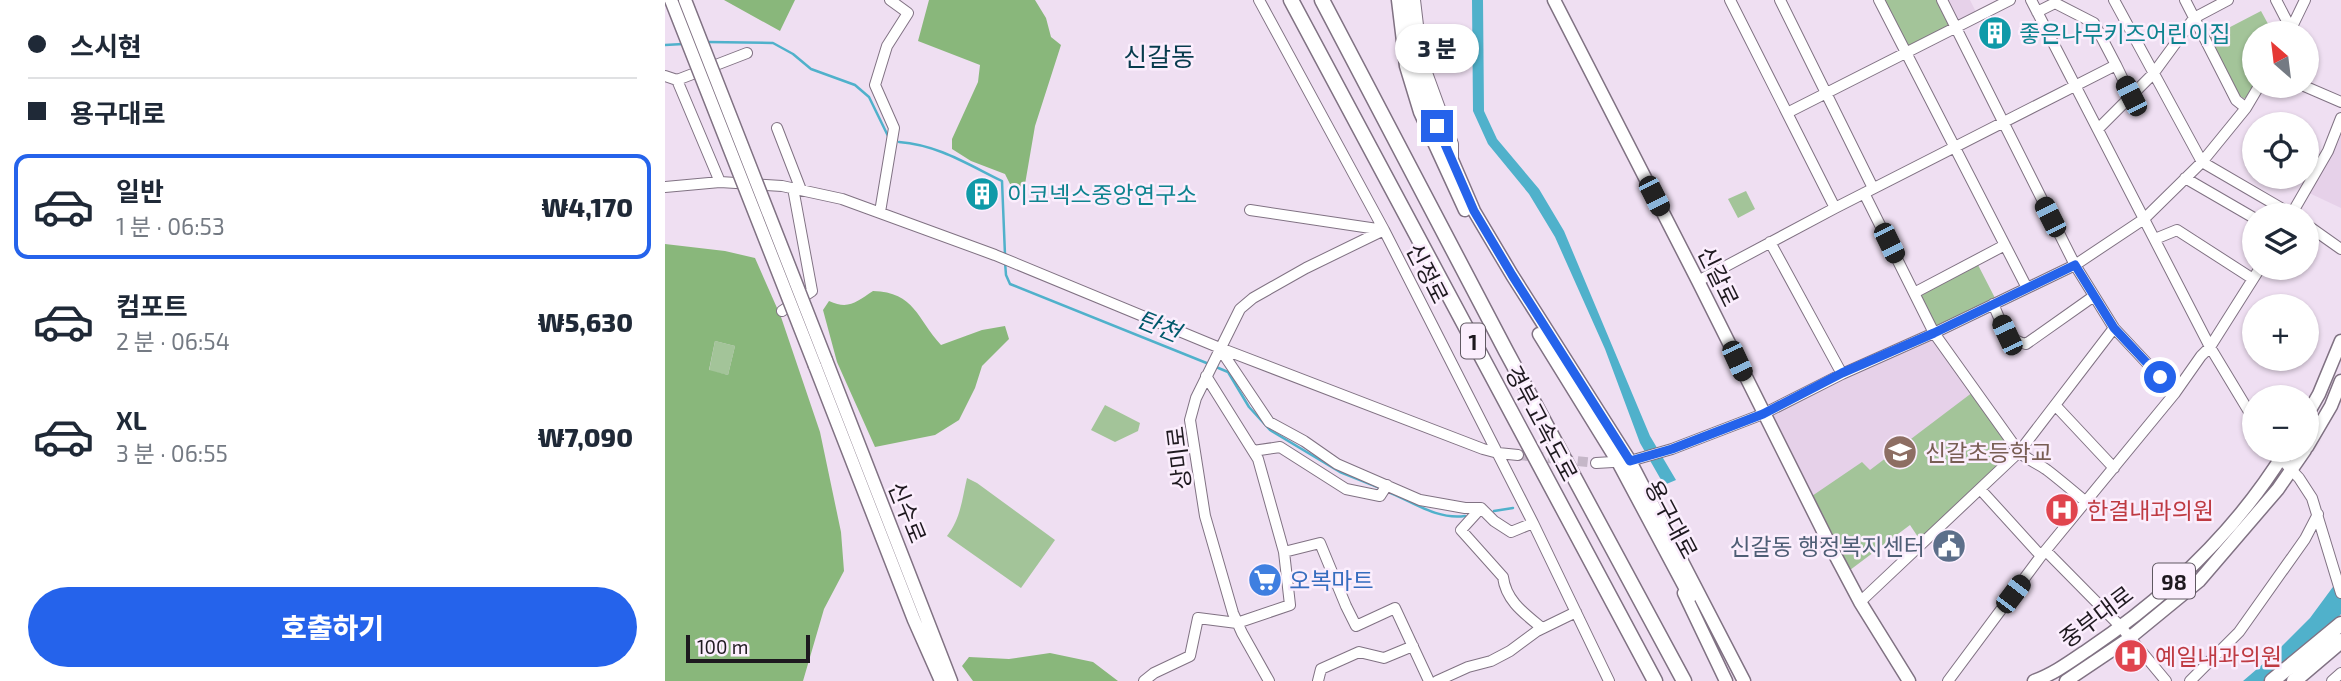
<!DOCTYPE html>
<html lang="ko">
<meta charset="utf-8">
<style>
:root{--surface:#fff;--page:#f6f6f7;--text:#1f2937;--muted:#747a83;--line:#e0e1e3;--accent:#2563eb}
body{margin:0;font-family:"Exo 2","Noto Sans KR",sans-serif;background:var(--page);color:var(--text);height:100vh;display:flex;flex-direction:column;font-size:26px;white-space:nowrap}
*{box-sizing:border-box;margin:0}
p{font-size:23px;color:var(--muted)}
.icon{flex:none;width:38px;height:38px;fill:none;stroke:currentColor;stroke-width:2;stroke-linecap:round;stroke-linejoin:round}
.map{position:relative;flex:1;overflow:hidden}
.sheet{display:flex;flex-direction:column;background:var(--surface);width:665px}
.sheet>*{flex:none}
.banner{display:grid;align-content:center;height:154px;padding:0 28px;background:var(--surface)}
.needle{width:46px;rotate:332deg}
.tools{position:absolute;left:1577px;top:21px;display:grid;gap:14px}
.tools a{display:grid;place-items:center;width:77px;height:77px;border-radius:50%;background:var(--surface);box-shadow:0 2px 5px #0004;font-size:35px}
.scale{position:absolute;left:21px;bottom:18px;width:124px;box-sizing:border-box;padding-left:7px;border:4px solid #1e191f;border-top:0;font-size:19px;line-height:24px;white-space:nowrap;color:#1e191f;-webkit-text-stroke:5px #fbeefd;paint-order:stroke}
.end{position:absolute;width:32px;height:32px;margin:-16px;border:9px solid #2563eb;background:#fff;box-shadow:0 0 0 4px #fff}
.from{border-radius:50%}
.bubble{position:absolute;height:49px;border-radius:24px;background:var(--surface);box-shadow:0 2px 5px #0004;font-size:23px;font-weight:800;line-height:49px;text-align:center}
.car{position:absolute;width:21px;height:42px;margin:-21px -10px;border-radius:9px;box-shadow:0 0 5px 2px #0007;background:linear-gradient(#222 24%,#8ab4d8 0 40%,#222 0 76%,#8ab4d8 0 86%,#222 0)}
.banner b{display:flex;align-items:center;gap:24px;height:66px;font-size:26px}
.banner b+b{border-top:2px solid var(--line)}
.banner i{width:18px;height:18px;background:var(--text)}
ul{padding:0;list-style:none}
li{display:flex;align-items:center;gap:21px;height:105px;margin:0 14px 10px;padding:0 14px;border:4px solid transparent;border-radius:14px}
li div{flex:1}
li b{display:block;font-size:26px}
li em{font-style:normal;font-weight:800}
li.current{border-color:var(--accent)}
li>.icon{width:63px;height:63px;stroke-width:1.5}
.button{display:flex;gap:14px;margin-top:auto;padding:14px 28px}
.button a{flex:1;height:80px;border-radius:42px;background:var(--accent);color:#fff;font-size:28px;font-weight:800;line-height:80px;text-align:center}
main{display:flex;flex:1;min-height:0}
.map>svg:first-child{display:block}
.built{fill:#e6d1e9}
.green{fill:#a3c499}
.forest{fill:#89b77b;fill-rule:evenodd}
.water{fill:#50b1cb}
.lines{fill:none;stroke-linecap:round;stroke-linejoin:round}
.stream{stroke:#50b1cb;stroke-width:2.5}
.minor-tunnel{stroke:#c5b7c8;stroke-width:10;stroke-dasharray:10 5;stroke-linecap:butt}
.minor-casing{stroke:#807283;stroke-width:12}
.major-casing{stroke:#807283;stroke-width:15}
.highway-casing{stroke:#807283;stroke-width:17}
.minor{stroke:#fff;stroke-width:10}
.major{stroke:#fff;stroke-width:12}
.highway{stroke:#fff;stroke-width:14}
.major-bridge-casing{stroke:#807283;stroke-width:15;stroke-linecap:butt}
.major-bridge{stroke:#fff;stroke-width:12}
.route{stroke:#2563eb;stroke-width:9}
.labels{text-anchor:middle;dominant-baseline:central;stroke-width:5;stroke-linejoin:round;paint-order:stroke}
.shield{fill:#fbeefd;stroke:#605962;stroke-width:2}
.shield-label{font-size:21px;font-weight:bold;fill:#1e191f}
.culture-label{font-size:23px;fill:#0d838f;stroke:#fbeefd;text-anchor:start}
.street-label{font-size:23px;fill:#1e191f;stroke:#fbeefd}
.education-label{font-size:23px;fill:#785e54;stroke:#fbeefd;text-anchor:start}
.health-label{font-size:23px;fill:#be3a42;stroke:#fbeefd;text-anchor:start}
.service-label{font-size:23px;fill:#4e5e75;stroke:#fbeefd;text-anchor:end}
.shop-label{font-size:23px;fill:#366cbe;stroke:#fbeefd;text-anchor:start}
.water-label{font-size:24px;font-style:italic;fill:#01596b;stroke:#fbeefd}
.quarter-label{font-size:26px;fill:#073b4d;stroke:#fbeefd}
</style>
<main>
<section class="sheet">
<div class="banner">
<b><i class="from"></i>스시현</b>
<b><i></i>용구대로</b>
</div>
<ul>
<li class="current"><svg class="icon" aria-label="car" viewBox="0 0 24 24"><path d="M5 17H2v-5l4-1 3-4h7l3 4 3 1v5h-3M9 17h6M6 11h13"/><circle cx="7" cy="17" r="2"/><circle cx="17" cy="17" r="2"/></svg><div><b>일반</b><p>1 분 · 06:53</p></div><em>₩4,170</em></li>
<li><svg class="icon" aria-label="car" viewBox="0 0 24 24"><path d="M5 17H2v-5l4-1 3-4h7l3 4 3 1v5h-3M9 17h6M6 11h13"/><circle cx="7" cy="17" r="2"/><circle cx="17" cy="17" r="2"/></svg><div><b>컴포트</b><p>2 분 · 06:54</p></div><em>₩5,630</em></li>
<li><svg class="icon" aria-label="car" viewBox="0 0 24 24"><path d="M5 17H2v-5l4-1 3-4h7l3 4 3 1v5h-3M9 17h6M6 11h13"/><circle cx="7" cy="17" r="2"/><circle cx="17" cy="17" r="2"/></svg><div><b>XL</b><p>3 분 · 06:55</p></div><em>₩7,090</em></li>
</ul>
<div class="button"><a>호출하기</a></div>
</section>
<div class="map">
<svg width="1676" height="681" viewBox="0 0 1676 681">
<rect width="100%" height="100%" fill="#efdff2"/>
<path class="built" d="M 1282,0 L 1305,0 L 1311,12 L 1295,20 L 1291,18 Z
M 1676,127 L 1676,208 L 1642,192 Z
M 1268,338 L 1344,448 L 1185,570 L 1107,415 L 1180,376 Z"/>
<path class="green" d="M 1214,0 L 1277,0 L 1291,27 L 1240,53 Z
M 1596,11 L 1608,33 L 1589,33 L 1589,85 L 1581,99 L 1574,96 L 1544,38 Z
M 1081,191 L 1090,209 L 1073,218 L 1063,199 Z
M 1312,263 L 1330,298 L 1269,329 L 1253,295 Z
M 50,341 L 70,346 L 63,375 L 44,371 Z
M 1308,392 L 1342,441 L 1344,456 L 1255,540 L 1245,525 L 1185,570 L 1147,496 L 1197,462 L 1205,470 Z
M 440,405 L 475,423 L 473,431 L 450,442 L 426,430 Z
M 302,478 L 312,483 L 390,540 L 356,588 L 282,536 C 296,518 297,499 302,478 Z"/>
<path class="forest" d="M 59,0 L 130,0 L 115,31 Z
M 264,0 L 370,0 L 381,18 L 386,37 L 396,45 L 370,126 L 359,190 L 347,188 L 340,174 L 306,161 L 287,149 L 287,139 L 313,82 L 315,65 L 253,41 Z
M 0,244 L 60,251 L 90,258 L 116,317 L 155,432 L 176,532 L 179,571 L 159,609 L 138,681 L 0,681 ZM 50,341 L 70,346 L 63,375 L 44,370 Z
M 208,291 C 250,292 252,319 276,345 L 317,330 L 340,326 L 344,339 L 317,366 L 310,388 L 294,420 L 270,435 L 210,447 L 172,362 L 158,310 L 164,301 C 184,310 191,302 208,291 Z
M 385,653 L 428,662 L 453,681 L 308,681 L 297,666 L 304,657 L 344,659 Z"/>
<path class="water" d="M 807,0 L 818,0 L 819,111 L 832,139 L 874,189 L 899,231 L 985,436 L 1011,480 L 999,485 L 975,443 L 940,349 L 890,237 L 864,194 L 823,144 L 808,111 Z
M 1676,576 L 1676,614 L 1643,654 C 1623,652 1613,668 1600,681 L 1578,681 L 1606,657 L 1645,618 Z"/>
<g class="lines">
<path class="stream" d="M 42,42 L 108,43 L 128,54 L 146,69 L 190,85 L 204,97 L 224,138
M 0,45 L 18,44
M 234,142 C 273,145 302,164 337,181 L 340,255
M 340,262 L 341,275 L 345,284 L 544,364
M 551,367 L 563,372 L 584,407 L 605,430 L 675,472 L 715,488
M 721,491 C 747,501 771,520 800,516
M 829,511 L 848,508"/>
<path class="minor-tunnel" d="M 853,455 L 931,463"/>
<g class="minor-casing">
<path id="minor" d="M 594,0 L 719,230 L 868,523 L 944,681
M 750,0 L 757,59 L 788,144 L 788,157
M 1065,0 L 1170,208
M 1115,0 L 1208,188
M 1214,0 L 1362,288
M 1277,0 L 1410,265 L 1449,328 L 1510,393
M 1366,0 L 1545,347 L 1589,420
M 1449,0 L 1537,162 L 1628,215
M 1520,0 L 1571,100 L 1581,108
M 1611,0 L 1626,29
M 1624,33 L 1640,0
M 1451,65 L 1466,96
M 0,76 L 12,80 L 55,182
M 12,80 L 82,53
M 1639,86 L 1676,102
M 1122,113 L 1345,0
M 112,128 L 136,190
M 1433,129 L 1488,74 L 1529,18 L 1563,0
M 1520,178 L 1589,218
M 0,187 L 55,182 L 117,186 L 177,199 L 330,255 L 555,348 L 818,449 L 833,453 L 853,455
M 1199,193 L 1269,333 L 1354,452 C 1363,460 1372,463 1382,470 C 1395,480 1408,491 1421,502
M 585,210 L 719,230
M 215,212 L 229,128 L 210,85 L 222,46 L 243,13 L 225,0
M 1626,215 L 1663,151 L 1676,118
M 1642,225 L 1676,249
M 1490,239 L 1512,230 L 1588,279
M 1105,242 L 1177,374
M 1033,281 L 1170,208 L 1451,65 L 1429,23 L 1390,3 L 1372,12
M 1249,293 L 1340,245
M 1328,304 C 1337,323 1339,339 1361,344 L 1429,296
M 117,311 L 147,291 L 128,188
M 555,349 L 604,422 L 639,441 L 672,464 L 755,500 L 800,508 L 816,508 L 829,521 L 846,532 L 868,523
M 1390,405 L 1449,468
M 1608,450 L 1634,478 L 1647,498 L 1676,593
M 588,451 L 615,447 L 681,489 L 715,496 L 722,485
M 931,463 L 965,461 L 1007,449 L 1098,414 L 1177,374 L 1269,333 L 1410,265 L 1479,219 L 1537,162 L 1581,108 L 1594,86
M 1315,489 L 1376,556
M 816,508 L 796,530 L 838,577 C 841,601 860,614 877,628
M 1381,551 L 1456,627 L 1501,681
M 619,552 L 655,543 L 681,606 L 691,626 L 730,608 L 764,681
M 1195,602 L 1354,452 L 1449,328
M 479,681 L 489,673 L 525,656 L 533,618 L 572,623 L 625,605 L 619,552 L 593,459 L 541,376
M 604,681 L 577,633 L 568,613 L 540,516 L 525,420 L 531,398 L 575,309 L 588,298 L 641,268 L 719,230
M 653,681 L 656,669 L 694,652 L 719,658 L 748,646
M 772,681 L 803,667 L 826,661 L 845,651 L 872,631 L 911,612
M 1283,681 L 1376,556 L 1510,393 L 1536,356 L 1545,347 L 1595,268
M 1525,681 L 1574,632 L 1640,539 L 1653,514
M 1667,681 L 1676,673"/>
</g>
<g class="major-casing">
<path id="major" d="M 733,0 L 741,66 L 755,112 L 800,210
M 743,0 L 749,61 L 765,109 L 809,211 L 847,275 L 965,461 L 1079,681
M 889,0 L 1033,281 L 1168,551 L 1195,602 L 1244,681
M 874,334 L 953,462 L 1025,597
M 161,360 L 286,681
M 150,366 L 249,620 L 276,681
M 1642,415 L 1654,394 L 1676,341
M 1642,447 L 1666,406 L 1676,381
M 1019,593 L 1061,681
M 1369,681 C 1389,674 1406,661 1424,649 C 1501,597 1572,530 1621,450
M 1401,681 L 1462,640 L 1534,581 L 1613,489 L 1640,450"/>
</g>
<g class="highway-casing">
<path id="highway" d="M 626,0 L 990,681
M 657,0 L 841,351 L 1019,681
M 1607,681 L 1676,624
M 1629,681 L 1676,641"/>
</g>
<use href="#minor" class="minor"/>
<use href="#major" class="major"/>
<use href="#highway" class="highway"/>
<g class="major-bridge-casing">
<path id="major-bridge" d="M 6,0 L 150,366
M 20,0 L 161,360"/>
</g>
<use href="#major-bridge" class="major-bridge"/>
</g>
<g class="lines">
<path class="route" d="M 772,126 L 809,211 L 847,275 L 965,461 L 1007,449 L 1098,414 L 1177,373 L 1269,333 L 1410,265 L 1449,328 L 1495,377"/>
</g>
<defs>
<g id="building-disc" transform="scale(1.75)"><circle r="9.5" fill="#0f9aa8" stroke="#fbeefd"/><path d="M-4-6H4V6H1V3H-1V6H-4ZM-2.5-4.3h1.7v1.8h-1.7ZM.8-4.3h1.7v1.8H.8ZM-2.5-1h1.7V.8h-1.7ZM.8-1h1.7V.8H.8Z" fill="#fff"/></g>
<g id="school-disc" transform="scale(1.75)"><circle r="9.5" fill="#8d6e63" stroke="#fbeefd"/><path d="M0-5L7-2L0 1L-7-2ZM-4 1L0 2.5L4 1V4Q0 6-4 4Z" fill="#fff"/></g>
<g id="hospital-disc" transform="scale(1.75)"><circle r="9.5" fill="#e0444e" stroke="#fbeefd"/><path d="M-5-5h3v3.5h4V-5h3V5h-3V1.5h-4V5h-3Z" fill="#fff"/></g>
<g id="civic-disc" transform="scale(1.75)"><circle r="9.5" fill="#5c6f8a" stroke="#fbeefd"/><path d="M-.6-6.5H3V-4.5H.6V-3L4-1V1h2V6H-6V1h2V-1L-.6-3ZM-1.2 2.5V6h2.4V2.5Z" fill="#fff"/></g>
<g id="supermarket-disc" transform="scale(1.75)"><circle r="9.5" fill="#3f7fe0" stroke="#fbeefd"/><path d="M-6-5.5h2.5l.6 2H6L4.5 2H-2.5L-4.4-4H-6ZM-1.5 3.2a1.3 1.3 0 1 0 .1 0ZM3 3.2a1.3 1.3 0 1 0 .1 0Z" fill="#fff"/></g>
</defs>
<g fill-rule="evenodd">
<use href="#building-disc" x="1330" y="33"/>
<use href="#building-disc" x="317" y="194"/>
<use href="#school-disc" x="1235" y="452"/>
<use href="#hospital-disc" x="1397" y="510"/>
<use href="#civic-disc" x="1284" y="546"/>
<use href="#supermarket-disc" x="600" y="580"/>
<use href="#hospital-disc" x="1466" y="656"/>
</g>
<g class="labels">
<g class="shield">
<rect x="796" y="323.5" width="24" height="35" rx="5"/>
<rect x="1488" y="563.5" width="42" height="35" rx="5"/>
</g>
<g class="shield-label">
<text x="808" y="341">1</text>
<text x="1509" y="581">98</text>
</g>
<g class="culture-label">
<text x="1354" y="33">좋은나무키즈어린이집</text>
<text x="342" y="194">이코넥스중앙연구소</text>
</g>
<g class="street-label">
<text transform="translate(763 273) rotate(63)">신정로</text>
<text transform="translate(1054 276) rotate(64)">신갈로</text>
<text transform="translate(877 423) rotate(62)">경부고속도로</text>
<text transform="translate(513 458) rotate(-97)">상미로</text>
<text transform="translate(243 512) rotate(68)">신수로</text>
<text transform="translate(1007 519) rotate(62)">용구대로</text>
<text transform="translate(1431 616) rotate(-37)">중부대로</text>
</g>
<g class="education-label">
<text x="1260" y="452">신갈초등학교</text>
</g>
<g class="health-label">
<text x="1422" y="510">한결내과의원</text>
<text x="1490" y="656">예일내과의원</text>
</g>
<g class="service-label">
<text x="1260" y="546">신갈동 행정복지센터</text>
</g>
<g class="shop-label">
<text x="624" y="580">오복마트</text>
</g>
<g class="water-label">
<text transform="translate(494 325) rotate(22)">탄천</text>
</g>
<g class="quarter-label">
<text x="494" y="55">신갈동</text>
</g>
</g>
</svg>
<div class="tools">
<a><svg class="needle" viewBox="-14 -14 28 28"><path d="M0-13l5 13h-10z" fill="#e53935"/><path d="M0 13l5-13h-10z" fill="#747a83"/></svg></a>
<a><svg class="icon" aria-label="locate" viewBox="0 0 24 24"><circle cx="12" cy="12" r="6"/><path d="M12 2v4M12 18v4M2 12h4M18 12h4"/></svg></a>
<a><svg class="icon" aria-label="layers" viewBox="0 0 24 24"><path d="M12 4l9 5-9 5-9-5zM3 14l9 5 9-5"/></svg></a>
<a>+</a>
<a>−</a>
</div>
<div class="scale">100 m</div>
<i class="end from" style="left:1495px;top:377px"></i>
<i class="end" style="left:772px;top:126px"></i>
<div class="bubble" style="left:730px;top:24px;width:84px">3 분</div>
<i class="car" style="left:1466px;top:96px;rotate:333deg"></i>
<i class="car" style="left:989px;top:196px;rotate:153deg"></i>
<i class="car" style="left:1385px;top:217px;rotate:333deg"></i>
<i class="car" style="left:1224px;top:243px;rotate:154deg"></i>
<i class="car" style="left:1342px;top:335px;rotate:335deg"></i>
<i class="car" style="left:1072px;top:361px;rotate:155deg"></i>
<i class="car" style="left:1348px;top:594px;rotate:37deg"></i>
</div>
</main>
